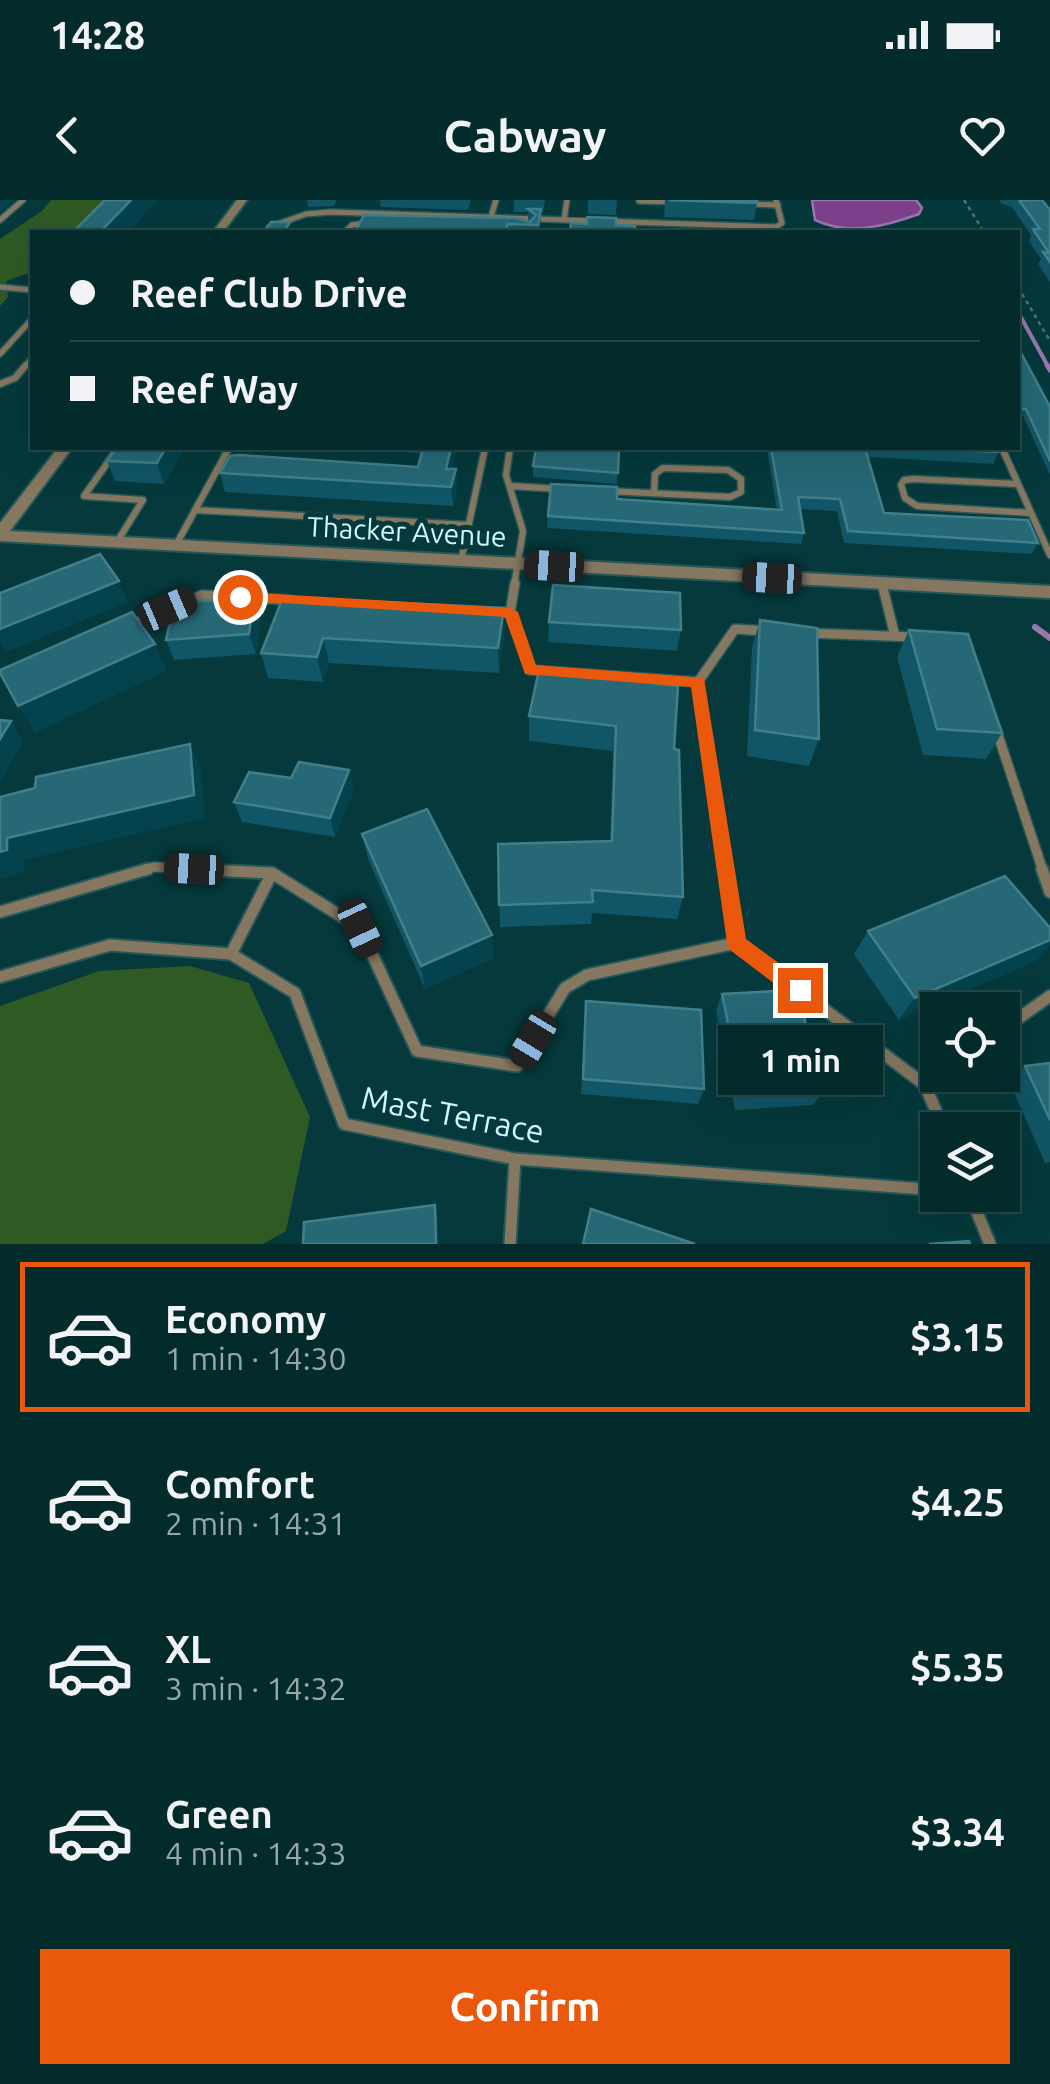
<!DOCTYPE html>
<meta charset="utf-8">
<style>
:root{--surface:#042b2c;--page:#0d3334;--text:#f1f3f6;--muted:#97a7a9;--line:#254748;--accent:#ea580c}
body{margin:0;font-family:Ubuntu,sans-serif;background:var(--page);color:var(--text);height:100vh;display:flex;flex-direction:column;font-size:38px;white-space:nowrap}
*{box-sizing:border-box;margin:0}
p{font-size:32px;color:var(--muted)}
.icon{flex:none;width:55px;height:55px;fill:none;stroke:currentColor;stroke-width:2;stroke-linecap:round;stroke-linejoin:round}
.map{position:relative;height:1044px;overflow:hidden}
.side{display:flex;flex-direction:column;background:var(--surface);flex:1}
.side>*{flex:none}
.guide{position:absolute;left:30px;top:30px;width:990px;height:220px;border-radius:0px;box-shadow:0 10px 40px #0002,0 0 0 2px var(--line);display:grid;align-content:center;height:220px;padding:0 40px;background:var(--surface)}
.fabs{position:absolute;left:920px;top:792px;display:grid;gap:20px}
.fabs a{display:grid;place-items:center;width:100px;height:100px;border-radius:0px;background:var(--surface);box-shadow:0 10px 40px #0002,0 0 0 2px var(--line);font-size:50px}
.end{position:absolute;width:45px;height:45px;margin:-22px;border:12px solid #ea580c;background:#fff;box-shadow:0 0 0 5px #fff}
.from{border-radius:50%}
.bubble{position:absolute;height:70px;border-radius:0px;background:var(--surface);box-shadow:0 10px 40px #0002,0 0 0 2px var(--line);font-size:32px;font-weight:600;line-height:70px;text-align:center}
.car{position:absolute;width:30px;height:60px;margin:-30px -15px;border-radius:12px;box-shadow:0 0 8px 2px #0007;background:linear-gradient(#222 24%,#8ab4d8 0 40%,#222 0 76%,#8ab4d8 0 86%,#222 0)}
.guide b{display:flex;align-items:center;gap:35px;height:95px;font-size:38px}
.guide b+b{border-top:2px solid var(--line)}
.guide i{width:25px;height:25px;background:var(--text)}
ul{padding:18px 0 0;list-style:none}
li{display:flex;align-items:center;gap:30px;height:150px;margin:0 20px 15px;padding:0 20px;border:5px solid transparent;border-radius:0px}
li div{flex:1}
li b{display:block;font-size:38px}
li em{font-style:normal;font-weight:600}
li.selected{border-color:var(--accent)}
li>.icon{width:90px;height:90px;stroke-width:1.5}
.button{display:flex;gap:20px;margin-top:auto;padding:20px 40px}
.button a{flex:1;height:115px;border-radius:0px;background:var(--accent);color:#fff;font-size:40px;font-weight:600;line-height:115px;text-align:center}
.status{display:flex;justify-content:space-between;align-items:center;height:70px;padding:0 50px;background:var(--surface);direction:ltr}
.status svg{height:28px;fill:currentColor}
header{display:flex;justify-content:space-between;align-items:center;height:130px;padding:0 40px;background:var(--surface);font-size:45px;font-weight:600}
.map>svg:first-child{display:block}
.green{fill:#2f5a24}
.water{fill:#7e408d;stroke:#9778ae;stroke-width:2.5}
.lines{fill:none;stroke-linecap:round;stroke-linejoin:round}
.stream-far2{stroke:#9778ae;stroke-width:4}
.stream-far1{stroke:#9778ae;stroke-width:5}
.stream{stroke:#9778ae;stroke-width:6}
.service-far3-casing{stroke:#26585a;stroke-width:8}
.service-far2-casing{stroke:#26585a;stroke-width:9}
.service-far1-casing{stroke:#26585a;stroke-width:12}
.service-casing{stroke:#26585a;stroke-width:15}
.tertiary-casing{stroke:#26585a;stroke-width:4}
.path{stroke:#49797b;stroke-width:2.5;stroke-dasharray:4 4;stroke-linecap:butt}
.service-far3{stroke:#857760;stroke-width:5}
.service-far2{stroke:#857760;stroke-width:6}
.service-far1{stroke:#857760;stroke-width:9}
.service{stroke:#857760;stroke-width:11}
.tertiary{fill:#857760;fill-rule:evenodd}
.wall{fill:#115666}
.shaded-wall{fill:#04434e}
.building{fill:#266876;stroke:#417f8b;stroke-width:2.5}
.route{fill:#ea580c}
.labels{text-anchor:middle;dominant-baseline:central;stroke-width:10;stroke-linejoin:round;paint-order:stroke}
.street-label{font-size:28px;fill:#d1fafc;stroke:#05393b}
.near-street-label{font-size:32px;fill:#d1fafc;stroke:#05393b}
</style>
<div class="status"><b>14:28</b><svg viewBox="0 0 49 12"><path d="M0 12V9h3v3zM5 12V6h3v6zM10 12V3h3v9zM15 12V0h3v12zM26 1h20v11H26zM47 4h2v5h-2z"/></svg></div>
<header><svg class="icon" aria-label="back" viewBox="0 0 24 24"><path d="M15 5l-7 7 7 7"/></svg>Cabway<svg class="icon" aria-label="heart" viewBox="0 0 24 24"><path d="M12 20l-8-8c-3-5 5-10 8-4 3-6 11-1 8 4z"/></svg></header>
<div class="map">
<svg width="1050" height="1044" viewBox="0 0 1050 1044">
<rect width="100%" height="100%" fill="#05393b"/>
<path class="green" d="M 51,0 L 109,0 L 81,32 L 32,32 L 32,72 L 6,81 L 8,97 L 0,106 L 0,39 L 42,11 Z
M 190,766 L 249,783 L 310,917 L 286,1031 L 263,1044 L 0,1044 L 0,806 L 99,771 Z"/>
<path class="water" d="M 812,0 L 916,0 L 922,8 L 919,14 C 886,26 849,36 815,20 Z"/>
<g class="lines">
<path class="stream-far2" d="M 1018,112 L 1049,168"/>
<path class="stream-far1" d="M 1047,165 L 1050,170"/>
<path class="stream" d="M 1035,427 L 1050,438"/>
<g class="service-far3-casing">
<path id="service-far3" d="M 639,1 L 676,2
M 746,4 L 778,5
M 491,17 L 496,0
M 0,20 L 23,0
M 564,20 L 567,0
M 278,24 L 306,14 L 331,12 L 776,27 L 782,23 L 776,0
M 345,32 L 352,25 L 368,23
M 0,87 L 32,90
M 0,154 L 32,119
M 24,168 L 32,158"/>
</g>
<g class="service-far2-casing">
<path id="service-far2" d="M 0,184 L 15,178 L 26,165
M 510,248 L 506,275 L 523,331 L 514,386
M 1002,248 L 1050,355
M 1018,284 L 914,279 L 904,280 L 901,285 L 905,298 L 917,306 L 1031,313
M 510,286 L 562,289
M 607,291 L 730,297 L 741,292 L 741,279 L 728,270 L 663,268 L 655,274 L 654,293
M 195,310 L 469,325
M 117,342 L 143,300 L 84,296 L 118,248
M 176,345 L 229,248
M 461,361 L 485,248"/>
</g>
<g class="service-far1-casing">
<path id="service-far1" d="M 882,384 L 895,436
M 495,412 L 510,413 L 530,470 L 698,482 L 735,429 L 766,431
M 510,413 L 515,383
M 131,425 L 202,395 L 289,400
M 806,433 L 915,437
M 698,482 L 726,671
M 996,529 L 1043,671
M 140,671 L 154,667 L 236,671"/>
</g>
<g class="service-casing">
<path id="service" d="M 187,669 L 272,673 L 360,728 L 417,851 L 517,866 L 565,788 L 587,775 L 736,743
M 725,669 L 736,743 L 925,885
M 1042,669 L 1050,692
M 0,712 L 148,669
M 231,754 L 272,673
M 0,777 L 110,745 L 231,754 L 295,793 L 344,924 L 515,959 L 938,990
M 1002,830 L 1050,796
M 925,885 L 944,930
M 925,885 L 939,875
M 970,995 L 990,1044
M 510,1044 L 515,959"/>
</g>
<g class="tertiary-casing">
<path id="tertiary" d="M 237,0 L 247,0 L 223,32 L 213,32 Z
M 58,248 L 72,248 L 10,331 L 1050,386 L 1050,398 L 0,341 L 0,323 Z"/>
</g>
<path class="path" d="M 964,0 L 984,32
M 1018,87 L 1050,141"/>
<use href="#service-far3" class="service-far3"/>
<use href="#service-far2" class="service-far2"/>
<use href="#service-far1" class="service-far1"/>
<use href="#service" class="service"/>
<use href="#tertiary" class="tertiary"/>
</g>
<path class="wall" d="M 307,0 L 337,0 L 334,6 L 308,7 Z
M 380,0 L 471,0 L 468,10 L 381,7 Z
M 514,0 L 545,0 L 543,13 L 541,13 L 540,32 L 355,32 L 528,21 L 528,12 L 514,12 Z
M 588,0 L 617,0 L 616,15 L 588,14 Z
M 665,0 L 757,0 L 757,3 L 754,20 L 664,17 Z
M 999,0 L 1042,0 L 1050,10 L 1050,82 L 1038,64 L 1041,59 L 1029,41 L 1031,35 L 1012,7 L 1002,4 Z
M 1018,147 L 1050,207 L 1050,275 L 1023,216 L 1018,215 Z
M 185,248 L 164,284 L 115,281 L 107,261 Z
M 311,248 L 457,248 L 452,269 L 457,288 L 453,306 L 225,292 L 220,273 L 418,267 L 422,253 Z
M 619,248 L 617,284 L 533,277 L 533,266 Z
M 729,248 L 996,248 L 998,252 L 993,264 L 868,257 L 884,313 L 1038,343 L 1032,354 L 844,343 L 837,311 L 800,309 L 804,333 L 801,344 L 547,328 L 548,316 L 617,299 L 777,310 L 767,249 Z
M 283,397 L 504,433 L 499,473 L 329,463 L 323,482 L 268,478 L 261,453 Z
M 261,418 L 256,454 L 174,460 L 166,440 Z
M 760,420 L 819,539 L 809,566 L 747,556 L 752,448 Z
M 549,422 L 681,430 L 677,451 L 548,442 Z
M 909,430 L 1002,533 L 986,559 L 923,555 L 897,457 Z
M 539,470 L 674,549 L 683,697 L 677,719 L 592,713 L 591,724 L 500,727 L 498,644 L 610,641 L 613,551 L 529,541 L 529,516 Z
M 349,570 L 354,589 L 335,637 L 242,622 L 234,602 L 291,578 Z
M 362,634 L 492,735 L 493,758 L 425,789 L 368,659 Z
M 868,731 L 1037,760 L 899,820 L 854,754 Z
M 722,794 L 823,891 L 813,905 L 735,910 L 716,810 Z
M 586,801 L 704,889 L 698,904 L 581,894 Z
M 1050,863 L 1050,962 L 1045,963 L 1009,881 L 1025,866 Z"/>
<path class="shaded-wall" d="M 0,0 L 14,0 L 0,12 Z
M 131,0 L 158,0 L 129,32 L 100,32 Z
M 290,22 L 292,32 L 284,32 Z
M 166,248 L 185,248 L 164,284 L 157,263 Z
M 451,248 L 457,248 L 448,288 L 446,269 Z
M 456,269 L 457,288 L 453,306 L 451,287 Z
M 119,381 L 128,402 L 7,452 L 0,441 L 0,429 Z
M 254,397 L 261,418 L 256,454 L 249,434 Z
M 504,408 L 504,433 L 499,473 L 498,448 Z
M 323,438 L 329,463 L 323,482 L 317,457 Z
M 155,444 L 167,471 L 35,533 L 18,506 Z
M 11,521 L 24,541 L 0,582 L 0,539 Z
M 190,544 L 201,567 L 205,618 L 24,660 L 24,672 L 0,679 L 0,652 L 7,638 Z
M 349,570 L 354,589 L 335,637 L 330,618 Z
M 492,735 L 493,758 L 425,789 L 421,766 Z
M 1050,740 L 1050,745 L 1037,760 L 899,820 L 915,798 Z
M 435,1005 L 438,1017 L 439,1044 L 436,1044 Z"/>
<path class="building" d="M 105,0 L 131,0 L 100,32 L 73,32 Z
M 669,0 L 757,0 L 757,3 Z
M 1019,0 L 1042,0 L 1050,10 L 1050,62 L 1043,52 L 1049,53 L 1033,29 L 1040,29 Z
M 528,9 L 541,9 L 538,25 L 508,24 L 505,32 L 355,32 L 364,15 L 516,18 L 530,22 L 536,15 Z
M 587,17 L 616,18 L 616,25 L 635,26 L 635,32 L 570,32 L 571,23 L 587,24 Z
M 271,22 L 290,22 L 284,32 L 263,32 Z
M 1018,147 L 1050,207 L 1050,261 L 1026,209 L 1021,209 L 1018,201 Z
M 116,248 L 166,248 L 157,263 L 107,261 Z
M 423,248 L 451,248 L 446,269 L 456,269 L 451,287 L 220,273 L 230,256 L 239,255 L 418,267 Z
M 536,248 L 619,248 L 618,273 L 533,266 Z
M 771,248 L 865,248 L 884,313 L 1028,320 L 1038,343 L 848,331 L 840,299 L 798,297 L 804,333 L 548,316 L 551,284 L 617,287 L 617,299 L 782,310 Z
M 901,248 L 996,248 L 998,252 Z
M 100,354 L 119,381 L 0,429 L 0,393 Z
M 553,385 L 680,393 L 681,430 L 549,422 Z
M 254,397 L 249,434 L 166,440 L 174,403 Z
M 283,397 L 504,408 L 498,448 L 323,438 L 317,457 L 261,453 Z
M 132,412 L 155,444 L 18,506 L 0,473 L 0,470 Z
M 760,420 L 817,428 L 819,539 L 755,530 Z
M 909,430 L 968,434 L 1002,533 L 937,529 Z
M 539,470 L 678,486 L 674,549 L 679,550 L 683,697 L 592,690 L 593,702 L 499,705 L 498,644 L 612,641 L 616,526 L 529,516 Z
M 0,520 L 11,521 L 0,539 Z
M 190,544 L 194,595 L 7,638 L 7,650 L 0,652 L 0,597 L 35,588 L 36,577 Z
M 299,562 L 349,570 L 330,618 L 234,602 L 249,572 L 291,578 Z
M 427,609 L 492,735 L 421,766 L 362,634 Z
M 1005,676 L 1050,728 L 1050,740 L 915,798 L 868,731 Z
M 797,790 L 823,891 L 743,895 L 722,794 Z
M 586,801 L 701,810 L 704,889 L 583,879 Z
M 1050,863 L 1050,920 L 1025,866 Z
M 435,1005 L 436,1044 L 303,1044 L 304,1022 Z
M 591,1009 L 695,1044 L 583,1044 Z
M 969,1041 L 970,1044 L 929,1044 Z"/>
<path class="route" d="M 240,392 L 510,408 L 518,412 L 536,465 L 704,478 L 746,739 L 807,784 L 807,797 L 792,797 L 730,750 L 727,743 L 691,487 L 525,474 L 505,417 L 235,400 L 233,397 Z"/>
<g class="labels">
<g class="street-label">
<text transform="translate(407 331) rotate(3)">Thacker Avenue</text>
</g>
<g class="near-street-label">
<text transform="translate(453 914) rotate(11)">Mast Terrace</text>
</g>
</g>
</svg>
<div class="fabs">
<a><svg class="icon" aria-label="locate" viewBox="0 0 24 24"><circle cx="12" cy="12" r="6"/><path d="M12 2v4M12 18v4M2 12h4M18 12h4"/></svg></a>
<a><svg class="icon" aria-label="layers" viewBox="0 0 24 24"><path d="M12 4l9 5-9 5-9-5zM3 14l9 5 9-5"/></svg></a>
</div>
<i class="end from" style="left:240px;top:397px"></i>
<i class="end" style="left:800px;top:790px"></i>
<div class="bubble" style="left:718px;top:825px;width:165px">1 min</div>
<i class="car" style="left:554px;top:366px;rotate:273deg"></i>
<i class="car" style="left:772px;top:378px;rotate:273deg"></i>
<i class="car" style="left:168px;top:409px;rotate:67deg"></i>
<i class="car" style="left:194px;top:669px;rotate:273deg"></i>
<i class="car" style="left:360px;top:728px;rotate:155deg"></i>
<i class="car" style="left:533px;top:840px;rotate:211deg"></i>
<div class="guide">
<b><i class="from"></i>Reef Club Drive</b>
<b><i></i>Reef Way</b>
</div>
</div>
<section class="side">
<ul>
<li class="selected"><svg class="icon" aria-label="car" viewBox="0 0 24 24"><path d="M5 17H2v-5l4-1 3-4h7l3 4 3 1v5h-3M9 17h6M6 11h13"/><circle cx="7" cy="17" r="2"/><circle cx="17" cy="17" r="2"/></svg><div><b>Economy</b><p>1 min · 14:30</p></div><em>$3.15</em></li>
<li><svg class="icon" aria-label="car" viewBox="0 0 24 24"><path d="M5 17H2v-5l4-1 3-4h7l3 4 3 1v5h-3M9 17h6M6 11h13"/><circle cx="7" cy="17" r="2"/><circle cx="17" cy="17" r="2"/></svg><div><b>Comfort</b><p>2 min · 14:31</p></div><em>$4.25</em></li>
<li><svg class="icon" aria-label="car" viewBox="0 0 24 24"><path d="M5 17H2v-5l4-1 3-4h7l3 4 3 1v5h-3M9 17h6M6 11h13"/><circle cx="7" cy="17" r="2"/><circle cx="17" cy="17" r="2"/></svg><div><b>XL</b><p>3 min · 14:32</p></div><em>$5.35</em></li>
<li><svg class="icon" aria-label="car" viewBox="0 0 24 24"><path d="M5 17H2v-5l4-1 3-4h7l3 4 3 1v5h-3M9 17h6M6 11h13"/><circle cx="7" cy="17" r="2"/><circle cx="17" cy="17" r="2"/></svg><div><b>Green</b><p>4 min · 14:33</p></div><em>$3.34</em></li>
</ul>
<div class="button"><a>Confirm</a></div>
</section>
